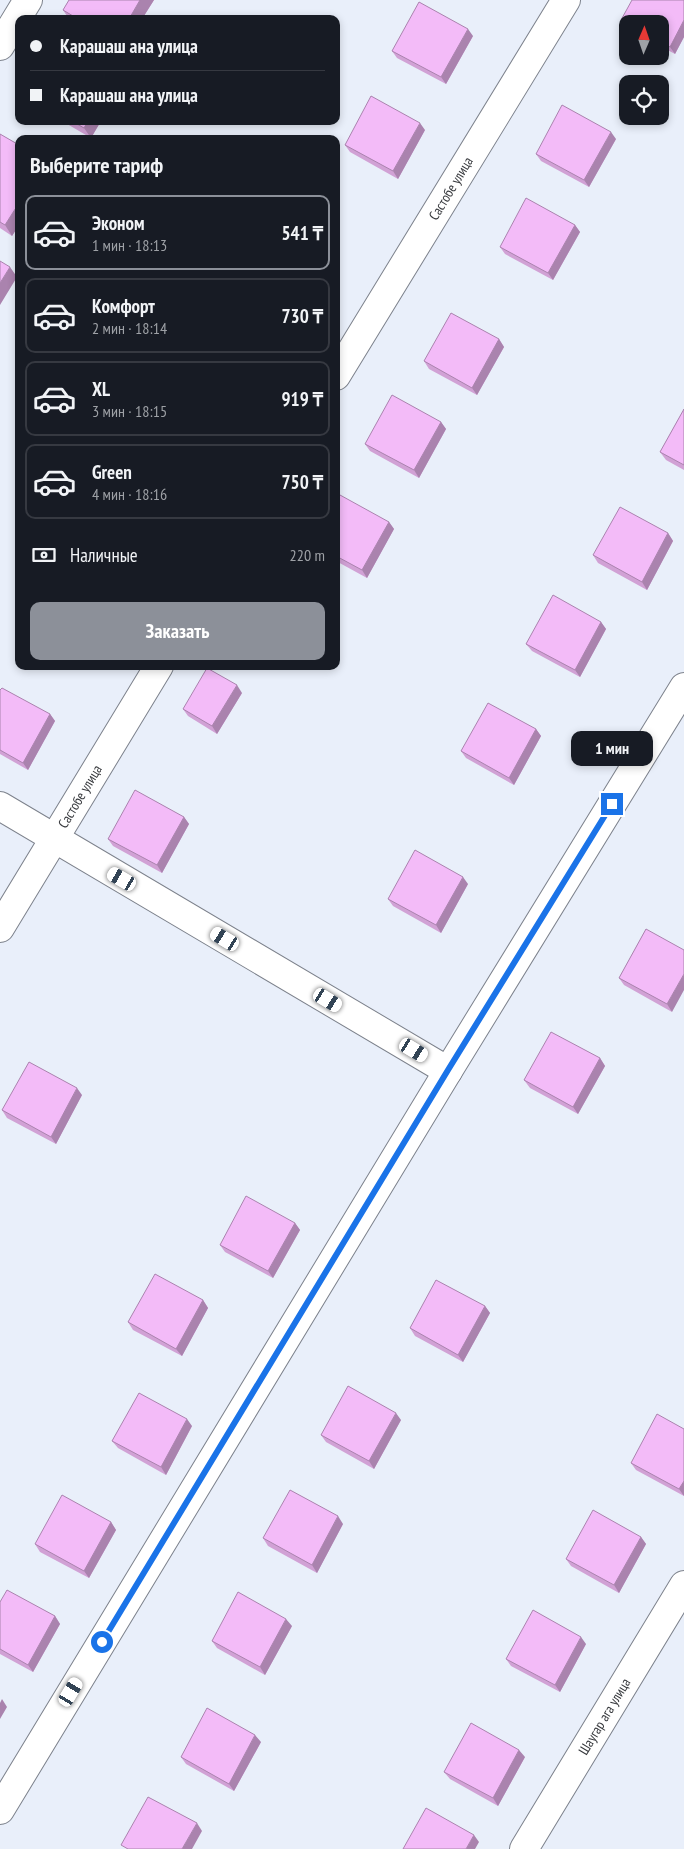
<!DOCTYPE html>
<html lang="ru">
<meta charset="utf-8">
<style>
:root{--surface:#171b24;--page:#20242c;--text:#f1f3f6;--muted:#9ea1a6;--line:#363941;--accent:#8c9099}
body{margin:0;font-family:"PT Sans Narrow",sans-serif;background:var(--page);color:var(--text);height:100vh;display:flex;flex-direction:column;font-size:19px;white-space:nowrap}
*{box-sizing:border-box;margin:0}
p{font-size:16px;color:var(--muted)}
.icon{flex:none;width:28px;height:28px;fill:none;stroke:currentColor;stroke-width:2;stroke-linecap:round;stroke-linejoin:round}
.map{position:relative;flex:1;overflow:hidden}
.details{position:absolute;left:15px;top:135px;width:325px;height:535px;display:flex;flex-direction:column;background:var(--surface);border-radius:10px;box-shadow:0 2px 8px #0003}
.details>*{flex:none}
.banner{position:absolute;left:15px;top:15px;width:325px;height:110px;border-radius:10px;box-shadow:0 2px 8px #0003;display:grid;align-content:center;height:110px;padding:0 15px;background:var(--surface)}
.needle{width:32px;rotate:2deg}
.controls{position:absolute;left:619px;top:15px;display:grid;gap:10px}
.controls a{display:grid;place-items:center;width:50px;height:50px;border-radius:10px;background:var(--surface);box-shadow:0 2px 8px #0003;font-size:25px}
.end{position:absolute;width:22px;height:22px;margin:-11px;border:6px solid #1a73e8;background:#fff;box-shadow:0 0 0 2px #fff}
.from{border-radius:50%}
.bubble{position:absolute;height:35px;border-radius:10px;background:var(--surface);box-shadow:0 2px 8px #0003;font-size:16px;font-weight:700;line-height:35px;text-align:center}
.car{position:absolute;width:15px;height:30px;margin:-15px -8px;border-radius:6px;box-shadow:0 0 4px 1px #0007;background:linear-gradient(#fff 24%,#345 0 40%,#fff 0 76%,#345 0 86%,#fff 0)}
.banner b{display:flex;align-items:center;gap:18px;height:48px;font-size:19px}
.banner b+b{border-top:1px solid var(--line)}
.banner i{width:12px;height:12px;background:var(--text)}
ul{padding:0;list-style:none}
li{display:flex;align-items:center;gap:15px;height:75px;margin:0 10px 8px;padding:0 5px;border:2px solid var(--line);border-radius:10px}
li div{flex:1}
li b{display:block;font-size:19px}
li em{font-style:normal;font-weight:700}
li.current{border-color:var(--accent)}
li>.icon{width:45px;height:45px;stroke-width:1.5}
h2{padding:0 15px;font-size:22px;line-height:60px}
.pay{display:flex;align-items:center;gap:12px;height:55px;padding:0 15px;font-size:19px}
.pay p{margin-inline-start:auto}
.action{display:flex;gap:10px;margin-top:auto;padding:10px 15px}
.action a{flex:1;height:58px;border-radius:10px;background:var(--accent);color:#fff;font-size:20px;font-weight:700;line-height:58px;text-align:center}
.map>svg:first-child{display:block}
.lines{fill:none;stroke-linecap:round;stroke-linejoin:round}
.minor-casing{stroke:#7d828c;stroke-width:30}
.minor{stroke:#fff;stroke-width:28}
.wall{fill:#d1a1d5}
.shaded-wall{fill:#aa83ae}
.building{fill:#f3bbf8;stroke:#aa83ae}
.route{stroke:#1a73e8;stroke-width:6}
.labels{text-anchor:middle;dominant-baseline:central;stroke-width:5;stroke-linejoin:round;paint-order:stroke}
.street-label{font-size:14px;fill:#36383c;stroke:#fbfcfe}
</style>
<div class="map">
<svg width="684" height="1849" viewBox="0 0 684 1849">
<rect width="100%" height="100%" fill="#e9effa"/>
<g class="lines">
<g class="minor-casing">
<g id="minor">
<path d="M 0,46 L 28,0"/>
<path id="s1" d="M 336,376 L 566,0"/>
<path d="M 0,806 L 448,1071"/>
<path id="s2" d="M 0,928 L 159,666"/>
<path d="M 0,1810 L 448,1071 L 684,687"/>
<path id="s3" d="M 524,1849 L 684,1585"/>
</g>
</g>
<use href="#minor" class="minor"/>
</g>
<path class="wall" d="M 69,0 L 154,0 L 142,19 L 69,19 L 63,10 Z
M 684,0 L 684,37 L 675,54 L 660,46 L 660,24 L 628,24 L 628,28 L 621,20 Z
M 473,36 L 446,84 L 397,58 L 392,51 Z
M 62,121 L 101,121 L 91,138 Z
M 425,130 L 398,179 L 350,152 L 345,145 Z
M 0,134 L 19,145 L 19,225 L 12,236 L 0,228 Z
M 616,139 L 589,187 L 541,161 L 536,154 Z
M 575,225 L 580,232 L 553,280 L 505,254 L 500,247 Z
M 499,339 L 504,347 L 477,395 L 429,369 L 424,361 Z
M 684,409 L 684,470 L 666,460 L 660,452 Z
M 441,422 L 446,429 L 419,478 L 370,451 L 365,444 Z
M 336,502 L 389,522 L 394,529 L 367,578 L 336,561 Z
M 668,533 L 673,541 L 647,590 L 598,563 L 593,555 Z
M 601,622 L 606,629 L 580,677 L 532,651 L 526,644 Z
M 0,690 L 50,714 L 55,721 L 28,770 L 0,754 Z
M 242,693 L 217,734 L 188,716 L 183,709 Z
M 536,729 L 541,736 L 514,785 L 466,758 L 461,751 Z
M 184,817 L 189,824 L 162,873 L 113,846 L 108,839 Z
M 468,884 L 441,933 L 393,906 L 388,899 Z
M 646,929 L 672,1012 L 624,985 L 619,978 Z
M 600,1058 L 605,1066 L 578,1114 L 530,1088 L 524,1080 Z
M 82,1095 L 56,1144 L 7,1118 L 2,1110 Z
M 295,1223 L 300,1230 L 273,1278 L 225,1252 L 220,1245 Z
M 203,1300 L 208,1308 L 182,1356 L 133,1330 L 128,1322 Z
M 485,1306 L 490,1313 L 463,1362 L 415,1336 L 410,1328 Z
M 401,1420 L 374,1469 L 326,1442 L 321,1435 Z
M 192,1426 L 166,1475 L 118,1448 L 112,1441 Z
M 684,1429 L 684,1496 L 636,1470 L 631,1463 Z
M 111,1522 L 116,1530 L 89,1578 L 40,1552 L 35,1544 Z
M 343,1524 L 317,1573 L 268,1546 L 263,1538 Z
M 641,1537 L 646,1544 L 619,1593 L 571,1566 L 566,1559 Z
M 0,1602 L 55,1616 L 60,1624 L 33,1672 L 0,1654 Z
M 292,1626 L 265,1675 L 217,1648 L 212,1641 Z
M 586,1644 L 560,1692 L 511,1666 L 506,1659 Z
M 261,1742 L 234,1791 L 186,1764 L 181,1757 Z
M 525,1757 L 498,1806 L 450,1779 L 444,1772 Z"/>
<path class="shaded-wall" d="M 140,0 L 154,0 L 142,19 L 129,19 Z
M 684,20 L 684,37 L 675,54 L 670,47 Z
M 468,29 L 473,36 L 446,84 L 441,77 Z
M 88,121 L 101,121 L 91,138 L 84,128 Z
M 420,123 L 425,130 L 398,179 L 393,171 Z
M 611,132 L 616,139 L 589,187 L 584,180 Z
M 336,191 L 340,196 L 336,203 Z
M 19,203 L 19,225 L 12,236 L 5,225 Z
M 575,225 L 580,232 L 553,280 L 548,273 Z
M 10,267 L 17,277 L 0,305 L 0,283 Z
M 499,339 L 504,347 L 477,395 L 472,388 Z
M 441,422 L 446,429 L 419,478 L 414,470 Z
M 389,522 L 394,529 L 367,578 L 362,570 Z
M 668,533 L 673,541 L 647,590 L 642,582 Z
M 601,622 L 606,629 L 580,677 L 575,670 Z
M 237,685 L 242,693 L 217,734 L 212,726 Z
M 50,714 L 55,721 L 28,770 L 23,763 Z
M 536,729 L 541,736 L 514,785 L 509,778 Z
M 184,817 L 189,824 L 162,873 L 157,865 Z
M 463,877 L 468,884 L 441,933 L 436,925 Z
M 684,974 L 684,990 L 672,1012 L 667,1004 Z
M 600,1058 L 605,1066 L 578,1114 L 573,1107 Z
M 77,1088 L 82,1095 L 56,1144 L 51,1137 Z
M 295,1223 L 300,1230 L 273,1278 L 268,1271 Z
M 203,1300 L 208,1308 L 182,1356 L 176,1349 Z
M 485,1306 L 490,1313 L 463,1362 L 458,1355 Z
M 396,1413 L 401,1420 L 374,1469 L 369,1461 Z
M 187,1419 L 192,1426 L 166,1475 L 161,1467 Z
M 684,1481 L 684,1496 L 679,1489 Z
M 338,1516 L 343,1524 L 317,1573 L 312,1565 Z
M 111,1522 L 116,1530 L 89,1578 L 84,1571 Z
M 641,1537 L 646,1544 L 619,1593 L 614,1585 Z
M 55,1616 L 60,1624 L 33,1672 L 28,1665 Z
M 286,1619 L 292,1626 L 265,1675 L 260,1667 Z
M 581,1637 L 586,1644 L 560,1692 L 555,1685 Z
M 2,1699 L 7,1707 L 0,1719 L 0,1703 Z
M 255,1735 L 261,1742 L 234,1791 L 229,1784 Z
M 519,1750 L 525,1757 L 498,1806 L 493,1798 Z
M 197,1823 L 202,1831 L 192,1849 L 182,1849 Z
M 474,1835 L 479,1842 L 475,1849 L 466,1849 Z"/>
<path class="building" d="M 69,0 L 140,0 L 129,19 L 78,19 L 63,10 Z
M 632,0 L 684,0 L 684,20 L 670,47 L 660,41 L 660,24 L 629,24 L 621,20 Z
M 419,2 L 468,29 L 441,77 L 392,51 Z
M 371,96 L 420,123 L 393,171 L 345,145 Z
M 562,105 L 611,132 L 584,180 L 536,154 Z
M 72,121 L 88,121 L 84,128 Z
M 0,134 L 19,145 L 19,203 L 5,225 L 0,222 Z
M 526,198 L 575,225 L 548,273 L 500,247 Z
M 0,261 L 10,267 L 0,283 Z
M 451,313 L 499,339 L 472,388 L 424,361 Z
M 392,395 L 441,422 L 414,470 L 365,444 Z
M 684,409 L 684,465 L 660,452 Z
M 340,495 L 389,522 L 362,570 L 336,556 L 336,502 Z
M 620,507 L 668,533 L 642,582 L 593,555 Z
M 553,595 L 601,622 L 575,670 L 526,644 Z
M 207,668 L 237,685 L 212,726 L 183,709 Z
M 2,688 L 50,714 L 23,763 L 0,750 L 0,690 Z
M 488,703 L 536,729 L 509,778 L 461,751 Z
M 135,790 L 184,817 L 157,865 L 108,839 Z
M 415,850 L 463,877 L 436,925 L 388,899 Z
M 646,929 L 684,950 L 684,974 L 667,1004 L 619,978 Z
M 551,1032 L 600,1058 L 573,1107 L 524,1080 Z
M 29,1062 L 77,1088 L 51,1137 L 2,1110 Z
M 246,1196 L 295,1223 L 268,1271 L 220,1245 Z
M 155,1274 L 203,1300 L 176,1349 L 128,1322 Z
M 436,1280 L 485,1306 L 458,1355 L 410,1328 Z
M 348,1386 L 396,1413 L 369,1461 L 321,1435 Z
M 139,1393 L 187,1419 L 161,1467 L 112,1441 Z
M 657,1414 L 684,1429 L 684,1481 L 679,1489 L 631,1463 Z
M 290,1490 L 338,1516 L 312,1565 L 263,1538 Z
M 62,1495 L 111,1522 L 84,1571 L 35,1544 Z
M 593,1510 L 641,1537 L 614,1585 L 566,1559 Z
M 7,1590 L 55,1616 L 28,1665 L 0,1649 L 0,1602 Z
M 238,1592 L 286,1619 L 260,1667 L 212,1641 Z
M 533,1610 L 581,1637 L 555,1685 L 506,1659 Z
M 207,1708 L 255,1735 L 229,1784 L 181,1757 Z
M 471,1723 L 519,1750 L 493,1798 L 444,1772 Z
M 148,1797 L 197,1823 L 182,1849 L 128,1849 L 121,1845 Z
M 426,1808 L 474,1835 L 466,1849 L 403,1849 Z"/>
<g class="lines">
<path class="route" d="M 102,1642 L 448,1070 L 612,804"/>
</g>
<g class="labels">
<g class="street-label">
<text stroke="none"><textPath href="#s1" startOffset="220">Састобе улица</textPath></text>
<text stroke="none"><textPath href="#s2" startOffset="154">Састобе улица</textPath></text>
<text stroke="none"><textPath href="#s3" startOffset="155">Шаугар ага улица</textPath></text>
</g>
</g>
</svg>
<div class="controls">
<a><svg class="needle" viewBox="-14 -14 28 28"><path d="M0-13l5 13h-10z" fill="#e53935"/><path d="M0 13l5-13h-10z" fill="#9ea1a6"/></svg></a>
<a><svg class="icon" aria-label="locate" viewBox="0 0 24 24"><circle cx="12" cy="12" r="6"/><path d="M12 2v4M12 18v4M2 12h4M18 12h4"/></svg></a>
</div>
<i class="end from" style="left:102px;top:1642px"></i>
<i class="end" style="left:612px;top:804px"></i>
<div class="bubble" style="left:571px;top:731px;width:82px">1 мин</div>
<i class="car" style="left:122px;top:879px;rotate:300deg"></i>
<i class="car" style="left:225px;top:939px;rotate:301deg"></i>
<i class="car" style="left:328px;top:1000px;rotate:121deg"></i>
<i class="car" style="left:414px;top:1050px;rotate:121deg"></i>
<i class="car" style="left:71px;top:1692px;rotate:31deg"></i>
<div class="banner">
<b><i class="from"></i>Карашаш ана улица</b>
<b><i></i>Карашаш ана улица</b>
</div>
<section class="details">
<h2>Выберите тариф</h2>
<ul>
<li class="current"><svg class="icon" aria-label="car" viewBox="0 0 24 24"><path d="M5 17H2v-5l4-1 3-4h7l3 4 3 1v5h-3M9 17h6M6 11h13"/><circle cx="7" cy="17" r="2"/><circle cx="17" cy="17" r="2"/></svg><div><b>Эконом</b><p>1 мин · 18:13</p></div><em>541 ₸</em></li>
<li><svg class="icon" aria-label="car" viewBox="0 0 24 24"><path d="M5 17H2v-5l4-1 3-4h7l3 4 3 1v5h-3M9 17h6M6 11h13"/><circle cx="7" cy="17" r="2"/><circle cx="17" cy="17" r="2"/></svg><div><b>Комфорт</b><p>2 мин · 18:14</p></div><em>730 ₸</em></li>
<li><svg class="icon" aria-label="car" viewBox="0 0 24 24"><path d="M5 17H2v-5l4-1 3-4h7l3 4 3 1v5h-3M9 17h6M6 11h13"/><circle cx="7" cy="17" r="2"/><circle cx="17" cy="17" r="2"/></svg><div><b>XL</b><p>3 мин · 18:15</p></div><em>919 ₸</em></li>
<li><svg class="icon" aria-label="car" viewBox="0 0 24 24"><path d="M5 17H2v-5l4-1 3-4h7l3 4 3 1v5h-3M9 17h6M6 11h13"/><circle cx="7" cy="17" r="2"/><circle cx="17" cy="17" r="2"/></svg><div><b>Green</b><p>4 мин · 18:16</p></div><em>750 ₸</em></li>
</ul>
<div class="pay"><svg class="icon" aria-label="cash" viewBox="0 0 24 24"><path d="M3 7h18v10H3z"/><circle cx="12" cy="12" r="2"/></svg>Наличные<p>220 m</p></div>
<div class="action"><a>Заказать</a></div>
</section>
</div>
